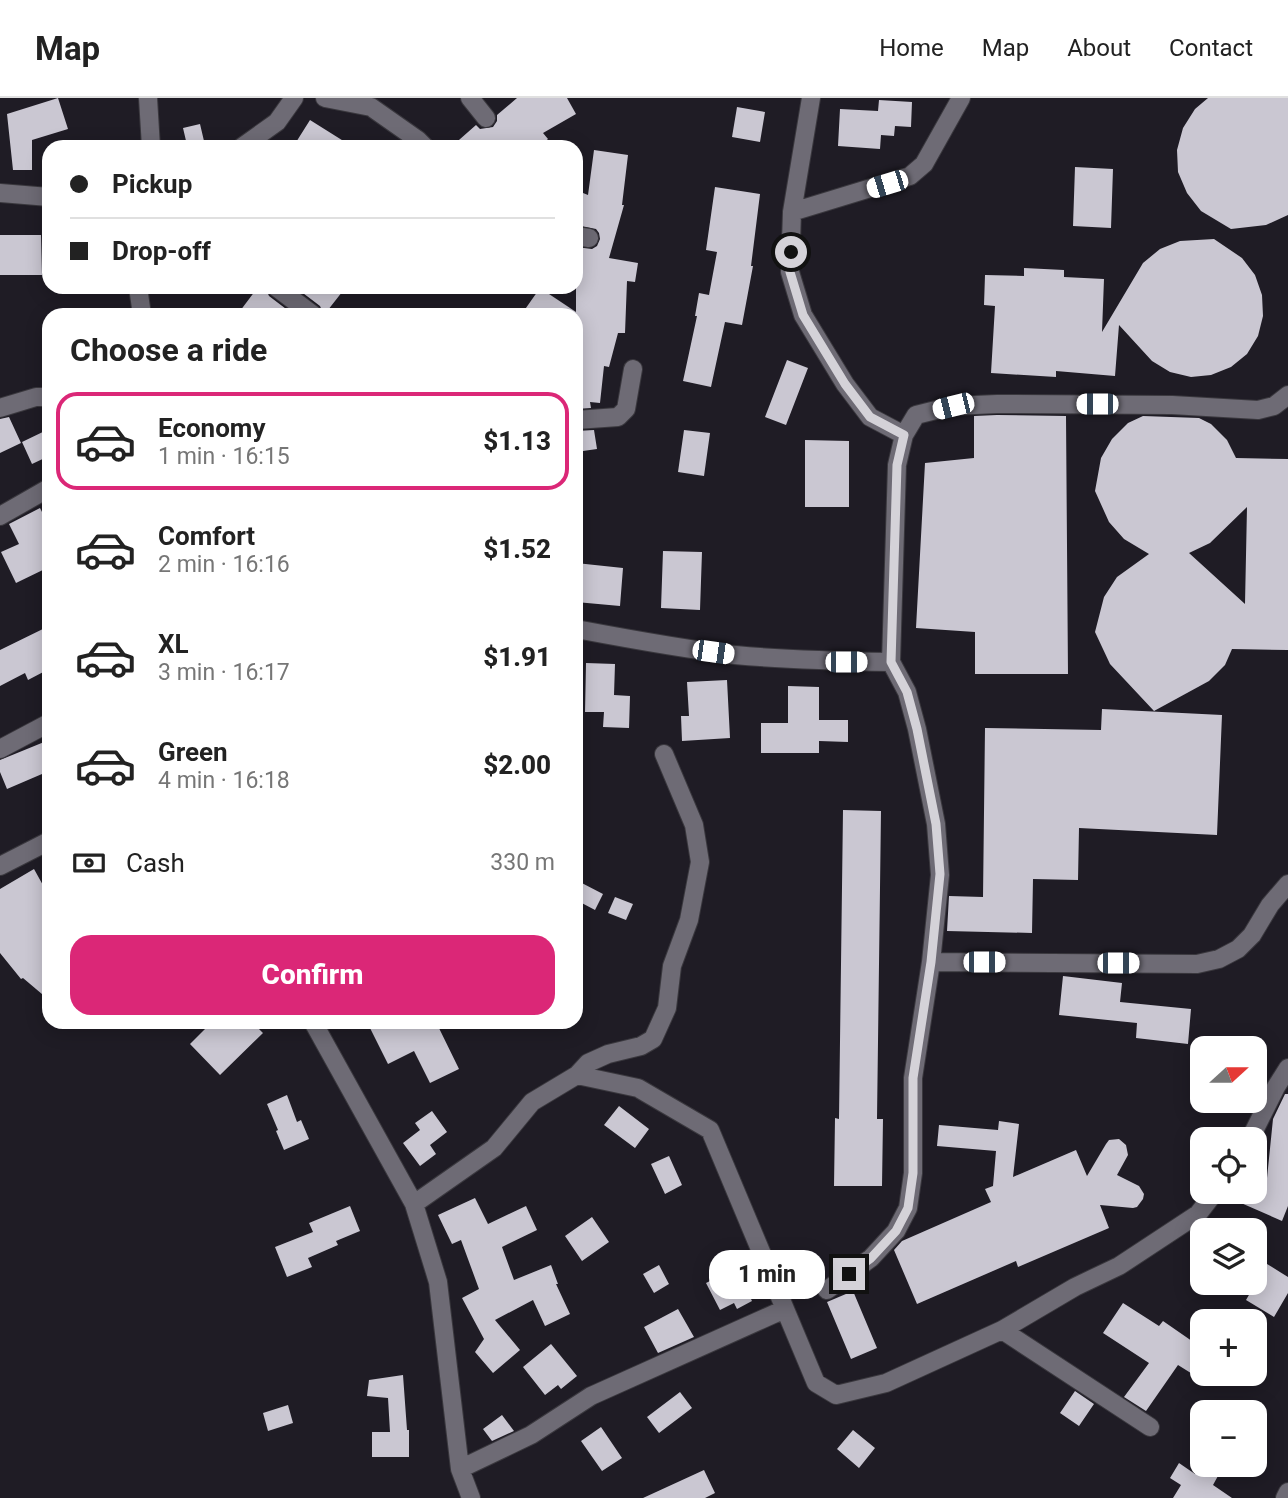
<!DOCTYPE html>
<meta charset="utf-8">
<style>
:root{--surface:#fff;--page:#f2f2f2;--text:#222;--muted:#767676;--line:#e0e0e0;--accent:#db2777}
body{margin:0;font-family:Roboto,sans-serif;background:var(--page);color:var(--text);height:100vh;display:flex;flex-direction:column;font-size:26px;white-space:nowrap}
*{box-sizing:border-box;margin:0}
p{font-size:23px;color:var(--muted)}
.icon{flex:none;width:38px;height:38px;fill:none;stroke:currentColor;stroke-width:2;stroke-linecap:round;stroke-linejoin:round}
.map{position:relative;flex:1;overflow:hidden}
.panel{position:absolute;left:42px;top:210px;width:541px;height:721px;display:flex;flex-direction:column;background:var(--surface);border-radius:21px;box-shadow:0 4px 18px #0003}
.panel>*{flex:none}
.guide{position:absolute;left:42px;top:42px;width:541px;height:154px;border-radius:21px;box-shadow:0 4px 18px #0003;display:grid;align-content:center;height:154px;padding:0 28px;background:var(--surface)}
.needle{width:46px;rotate:69deg}
.tools{position:absolute;left:1190px;top:938px;display:grid;gap:14px}
.tools a{display:grid;place-items:center;width:77px;height:77px;border-radius:14px;background:var(--surface);box-shadow:0 4px 18px #0003;font-size:35px}
.end{position:absolute;width:32px;height:32px;margin:-16px;border:9px solid #d4d2d8;background:#111;box-shadow:0 0 0 4px #111}
.from{border-radius:50%}
.bubble{position:absolute;height:49px;border-radius:21px;background:var(--surface);box-shadow:0 4px 18px #0003;font-size:23px;font-weight:800;line-height:49px;text-align:center}
.car{position:absolute;width:21px;height:42px;margin:-21px -10px;border-radius:9px;box-shadow:0 0 5px 2px #0007;background:linear-gradient(#fff 24%,#345 0 40%,#fff 0 76%,#345 0 86%,#fff 0)}
.guide b{display:flex;align-items:center;gap:24px;height:66px;font-size:26px}
.guide b+b{border-top:2px solid var(--line)}
.guide i{width:18px;height:18px;background:var(--text)}
ul{padding:0;list-style:none}
li{display:flex;align-items:center;gap:21px;height:98px;margin:0 14px 10px;padding:0 14px;border:4px solid transparent;border-radius:21px}
li div{flex:1}
li b{display:block;font-size:26px}
li em{font-style:normal;font-weight:800}
li.on{border-color:var(--accent)}
li>.icon{width:63px;height:63px;stroke-width:1.5}
h2{padding:0 28px;font-size:32px;line-height:84px}
.pay{display:flex;align-items:center;gap:18px;height:77px;padding:0 28px;font-size:26px}
.pay p{margin-inline-start:auto}
.cta{display:flex;gap:14px;margin-top:auto;padding:14px 28px}
.cta a{flex:1;height:80px;border-radius:21px;background:var(--accent);color:#fff;font-size:28px;font-weight:800;line-height:80px;text-align:center}
header{display:flex;align-items:center;gap:42px;box-sizing:border-box;height:98px;padding:0 35px;background:var(--surface);border-bottom:2px solid var(--line)}
header strong{font-size:33px}
nav{display:flex;gap:38px;margin-inline-start:auto;font-size:24px}
.map>svg:first-child{display:block}
.building{fill:#cac7d2;fill-rule:evenodd}
.lines{fill:none;stroke-linecap:round;stroke-linejoin:round}
.minor-casing{stroke:#3a383e;stroke-width:20}
.tertiary-casing{stroke:#3a383e;stroke-width:20}
.minor{stroke:#6e6b75;stroke-width:18}
.tertiary{stroke:#6e6b75;stroke-width:18}
.route{stroke:#d4d2d8;stroke-width:9}
</style>
<header>
<strong>Map</strong>
<nav><a>Home</a><a>Map</a><a>About</a><a>Contact</a></nav>
</header>
<div class="map">
<svg width="1288" height="1400" viewBox="0 0 1288 1400">
<rect width="100%" height="100%" fill="#1f1c25"/>
<path class="building" d="M 58,0 L 68,31 L 32,42 L 32,72 L 13,72 L 7,16 Z
M 517,0 L 567,0 L 576,16 L 543,35 L 548,41 L 539,49 L 451,49 L 476,27 L 480,31 L 493,29 L 497,23 L 497,17 Z
M 1208,0 L 1288,0 L 1288,117 L 1266,127 L 1231,131 L 1201,113 L 1187,95 L 1178,74 L 1177,52 L 1183,30 L 1195,11 Z
M 879,2 L 912,4 L 911,29 L 895,28 L 894,38 L 881,37 L 880,51 L 838,48 L 840,11 L 878,13 Z
M 737,9 L 765,14 L 760,44 L 732,39 Z
M 310,22 L 353,49 L 293,49 Z
M 200,26 L 204,43 L 187,47 L 183,30 Z
M 594,52 L 628,57 L 622,107 L 624,107 L 609,160 L 638,165 L 635,184 L 627,183 L 625,235 L 618,235 L 609,269 L 604,268 L 600,305 L 590,304 L 591,310 L 576,311 L 576,281 L 579,261 L 576,260 L 576,217 L 521,217 L 540,190 L 576,214 L 576,149 L 592,151 L 597,148 L 600,141 L 599,135 L 596,131 L 576,127 L 583,95 L 588,97 Z
M 1075,69 L 1113,71 L 1111,130 L 1073,128 Z
M 715,89 L 760,96 L 751,168 L 753,168 L 742,227 L 725,224 L 711,289 L 683,283 L 697,218 L 695,218 L 699,195 L 709,197 L 717,154 L 706,152 Z
M 0,137 L 41,137 L 42,177 L 0,177 Z
M 1214,141 L 1242,160 L 1255,177 L 1262,197 L 1263,218 L 1258,238 L 1247,256 L 1231,269 L 1211,277 L 1191,279 L 1170,274 L 1152,263 L 1119,227 L 1115,278 L 1056,273 L 1056,279 L 991,275 L 995,208 L 984,207 L 985,177 L 1024,178 L 1024,170 L 1064,172 L 1064,179 L 1104,181 L 1102,234 L 1143,165 L 1160,151 L 1180,143 Z
M 258,189 L 265,189 L 269,198 L 294,217 L 237,217 Z
M 295,189 L 346,189 L 324,217 L 320,208 Z
M 787,262 L 808,270 L 786,327 L 765,319 Z
M 997,317 L 1066,318 L 1068,576 L 975,576 L 975,534 L 916,530 L 925,365 L 974,360 L 974,318 Z
M 1143,318 L 1199,320 L 1211,326 L 1227,342 L 1236,360 L 1288,361 L 1288,552 L 1232,551 L 1225,567 L 1209,583 L 1154,613 L 1110,566 L 1095,534 L 1104,499 L 1117,479 L 1149,456 L 1124,441 L 1109,424 L 1095,393 L 1101,360 L 1112,341 L 1128,325 ZM 1247,409 L 1245,506 L 1189,455 L 1210,445 Z
M 9,319 L 21,345 L 0,355 L 0,321 Z
M 49,331 L 49,358 L 32,366 L 22,344 Z
M 594,332 L 597,351 L 576,354 L 576,333 Z
M 684,332 L 710,335 L 704,378 L 678,374 Z
M 805,342 L 849,343 L 849,409 L 805,409 Z
M 40,410 L 49,428 L 49,469 L 16,485 L 1,454 L 19,446 L 9,426 Z
M 663,453 L 702,454 L 700,512 L 661,510 Z
M 576,465 L 623,470 L 620,508 L 576,504 Z
M 49,528 L 49,571 L 28,582 L 25,575 L 0,588 L 0,552 Z
M 586,565 L 615,566 L 614,597 L 630,598 L 629,630 L 603,629 L 604,614 L 585,614 Z
M 727,582 L 730,640 L 682,643 L 681,618 L 689,618 L 687,584 Z
M 788,588 L 819,589 L 819,622 L 848,622 L 848,644 L 819,643 L 819,655 L 761,655 L 761,625 L 788,625 Z
M 1102,611 L 1222,617 L 1217,737 L 1079,730 L 1078,782 L 1033,781 L 1032,835 L 947,833 L 949,798 L 983,799 L 985,630 L 1101,632 Z
M 49,642 L 49,673 L 7,691 L 0,674 L 0,662 Z
M 843,712 L 881,713 L 877,1021 L 883,1021 L 882,1088 L 834,1088 L 835,1020 L 839,1021 Z
M 34,771 L 49,798 L 49,902 L 23,880 L 21,881 L 0,855 L 0,791 Z
M 576,782 L 603,796 L 595,812 L 576,802 Z
M 615,799 L 633,806 L 626,822 L 608,815 Z
M 1063,878 L 1122,885 L 1120,904 L 1191,911 L 1188,946 L 1136,940 L 1137,925 L 1059,917 Z
M 212,924 L 252,924 L 263,935 L 220,977 L 190,946 Z
M 367,924 L 436,924 L 459,971 L 430,985 L 414,953 L 388,966 Z
M 1285,996 L 1288,996 L 1288,1108 L 1282,1123 L 1225,1098 L 1226,1094 L 1255,1094 L 1255,1075 L 1267,1080 L 1273,1021 Z
M 287,997 L 297,1024 L 301,1022 L 309,1041 L 284,1052 L 276,1033 L 278,1032 L 267,1006 Z
M 619,1008 L 649,1031 L 635,1050 L 604,1027 Z
M 432,1013 L 447,1034 L 430,1047 L 436,1056 L 420,1068 L 403,1045 L 420,1032 L 415,1025 Z
M 999,1023 L 1019,1026 L 1013,1079 L 1076,1052 L 1087,1078 L 1106,1046 L 1109,1042 L 1119,1041 L 1126,1047 L 1128,1057 L 1117,1077 L 1139,1088 L 1144,1096 L 1143,1101 L 1137,1109 L 1133,1110 L 1100,1107 L 1109,1130 L 1018,1169 L 1016,1163 L 917,1206 L 894,1152 L 902,1143 L 991,1104 L 985,1091 L 993,1088 L 996,1053 L 937,1048 L 939,1027 L 998,1032 Z
M 669,1058 L 682,1087 L 665,1096 L 651,1066 Z
M 475,1100 L 488,1126 L 526,1108 L 537,1132 L 502,1149 L 514,1182 L 551,1167 L 558,1186 L 556,1186 L 570,1216 L 545,1228 L 533,1202 L 495,1222 L 520,1252 L 493,1275 L 475,1254 L 484,1241 L 462,1200 L 479,1191 L 461,1142 L 452,1146 L 438,1117 Z
M 350,1108 L 360,1133 L 336,1143 L 338,1147 L 308,1160 L 312,1169 L 287,1179 L 275,1149 L 313,1134 L 309,1125 Z
M 592,1119 L 609,1144 L 582,1163 L 565,1138 Z
M 1267,1166 L 1288,1179 L 1288,1195 L 1274,1219 L 1246,1202 Z
M 659,1167 L 669,1186 L 654,1195 L 643,1176 Z
M 736,1170 L 752,1203 L 737,1211 L 734,1205 L 720,1212 L 706,1185 Z
M 853,1193 L 877,1250 L 851,1261 L 827,1204 Z
M 1123,1205 L 1159,1228 L 1163,1223 L 1202,1250 L 1202,1282 L 1178,1267 L 1146,1313 L 1124,1299 L 1149,1265 L 1103,1235 Z
M 678,1211 L 694,1239 L 658,1255 L 644,1229 Z
M 551,1246 L 577,1278 L 561,1291 L 558,1287 L 545,1297 L 523,1269 Z
M 403,1277 L 407,1332 L 409,1332 L 409,1359 L 372,1359 L 372,1334 L 390,1334 L 388,1300 L 367,1298 L 369,1282 Z
M 1075,1293 L 1094,1306 L 1079,1328 L 1060,1315 Z
M 680,1294 L 692,1310 L 659,1335 L 647,1319 Z
M 288,1307 L 293,1325 L 268,1333 L 263,1315 Z
M 502,1317 L 514,1333 L 492,1343 L 483,1331 Z
M 601,1329 L 622,1360 L 602,1373 L 581,1343 Z
M 853,1332 L 875,1350 L 859,1370 L 837,1351 Z
M 1179,1365 L 1195,1376 L 1200,1367 L 1224,1367 L 1213,1387 L 1232,1400 L 1173,1400 L 1181,1387 L 1170,1380 Z
M 704,1372 L 715,1395 L 705,1400 L 643,1400 Z"/>
<g class="lines">
<g class="minor-casing">
<path id="minor" d="M 148,0 L 151,49
M 325,0 L 371,9 L 418,42 L 425,49
M 470,0 L 486,20
M 811,0 L 792,114 L 790,174 L 803,217 L 845,286 L 870,319 L 904,337
M 792,114 L 910,78 L 924,66 L 961,0
M 576,138 L 589,140
M 138,189 L 142,217
M 276,189 L 313,217
M 0,310 L 36,299 L 49,299
M 576,322 L 618,319 L 626,311 L 633,271
M 0,418 L 49,390
M 576,531 C 629,541 682,551 735,557 C 787,562 839,563 891,564
M 0,651 L 49,625
M 0,768 L 49,743
M 931,864 L 1197,866 L 1219,861 L 1238,851 L 1252,837 L 1270,807 L 1288,786
M 313,924 L 414,1106 L 438,1184 L 460,1371 L 471,1400
M 577,977 L 638,990 L 710,1032 L 816,1285 L 836,1297 L 886,1285 L 1002,1232 L 1075,1189 L 1119,1168 L 1198,1116 L 1215,1094
M 1250,1041 L 1276,989 L 1288,970
M 414,1106 L 494,1050 L 532,1004 L 577,977 L 588,965 L 608,956 L 641,948 L 653,941 L 667,910 L 672,868 L 689,822 L 700,764 L 694,727 L 664,656
M 827,1192 L 871,1160 L 896,1133 L 908,1110 L 913,1075 L 913,980 L 931,864 L 940,777 L 936,726 L 917,631 L 907,594 L 891,564 L 897,367 L 904,337 L 916,317 L 952,308 L 997,306 L 1172,307 L 1258,312 L 1274,308 L 1288,297
M 1002,1232 L 1150,1329
M 460,1371 L 531,1337 L 591,1298 L 785,1211
M 1285,1400 L 1288,1394"/>
</g>
<g class="tertiary-casing">
<path id="tertiary" d="M 242,49 L 277,24 L 294,0
M 0,95 L 49,99"/>
</g>
<use href="#minor" class="minor"/>
<use href="#tertiary" class="tertiary"/>
</g>
<g class="lines">
<path class="route" d="M 791,154 L 790,174 L 803,217 L 845,286 L 870,319 L 904,337 L 897,367 L 891,564 L 907,594 L 917,631 L 936,726 L 940,776 L 931,864 L 913,980 L 913,1075 L 908,1110 L 896,1133 L 871,1160 L 849,1176"/>
</g>
</svg>
<div class="tools">
<a><svg class="needle" viewBox="-14 -14 28 28"><path d="M0-13l5 13h-10z" fill="#e53935"/><path d="M0 13l5-13h-10z" fill="#767676"/></svg></a>
<a><svg class="icon" aria-label="locate" viewBox="0 0 24 24"><circle cx="12" cy="12" r="6"/><path d="M12 2v4M12 18v4M2 12h4M18 12h4"/></svg></a>
<a><svg class="icon" aria-label="layers" viewBox="0 0 24 24"><path d="M12 4l9 5-9 5-9-5zM3 14l9 5 9-5"/></svg></a>
<a>+</a>
<a>−</a>
</div>
<i class="end from" style="left:791px;top:154px"></i>
<i class="end" style="left:849px;top:1176px"></i>
<div class="bubble" style="left:709px;top:1152px;width:116px">1 min</div>
<i class="car" style="left:887px;top:86px;rotate:253deg"></i>
<i class="car" style="left:1097px;top:306px;rotate:270deg"></i>
<i class="car" style="left:953px;top:308px;rotate:256deg"></i>
<i class="car" style="left:713px;top:554px;rotate:98deg"></i>
<i class="car" style="left:846px;top:564px;rotate:90deg"></i>
<i class="car" style="left:984px;top:864px;rotate:90deg"></i>
<i class="car" style="left:1118px;top:865px;rotate:90deg"></i>
<div class="guide">
<b><i class="from"></i>Pickup</b>
<b><i></i>Drop-off</b>
</div>
<section class="panel">
<h2>Choose a ride</h2>
<ul>
<li class="on"><svg class="icon" aria-label="car" viewBox="0 0 24 24"><path d="M5 17H2v-5l4-1 3-4h7l3 4 3 1v5h-3M9 17h6M6 11h13"/><circle cx="7" cy="17" r="2"/><circle cx="17" cy="17" r="2"/></svg><div><b>Economy</b><p>1 min · 16:15</p></div><em>$1.13</em></li>
<li><svg class="icon" aria-label="car" viewBox="0 0 24 24"><path d="M5 17H2v-5l4-1 3-4h7l3 4 3 1v5h-3M9 17h6M6 11h13"/><circle cx="7" cy="17" r="2"/><circle cx="17" cy="17" r="2"/></svg><div><b>Comfort</b><p>2 min · 16:16</p></div><em>$1.52</em></li>
<li><svg class="icon" aria-label="car" viewBox="0 0 24 24"><path d="M5 17H2v-5l4-1 3-4h7l3 4 3 1v5h-3M9 17h6M6 11h13"/><circle cx="7" cy="17" r="2"/><circle cx="17" cy="17" r="2"/></svg><div><b>XL</b><p>3 min · 16:17</p></div><em>$1.91</em></li>
<li><svg class="icon" aria-label="car" viewBox="0 0 24 24"><path d="M5 17H2v-5l4-1 3-4h7l3 4 3 1v5h-3M9 17h6M6 11h13"/><circle cx="7" cy="17" r="2"/><circle cx="17" cy="17" r="2"/></svg><div><b>Green</b><p>4 min · 16:18</p></div><em>$2.00</em></li>
</ul>
<div class="pay"><svg class="icon" aria-label="cash" viewBox="0 0 24 24"><path d="M3 7h18v10H3z"/><circle cx="12" cy="12" r="2"/></svg>Cash<p>330 m</p></div>
<div class="cta"><a>Confirm</a></div>
</section>
</div>
